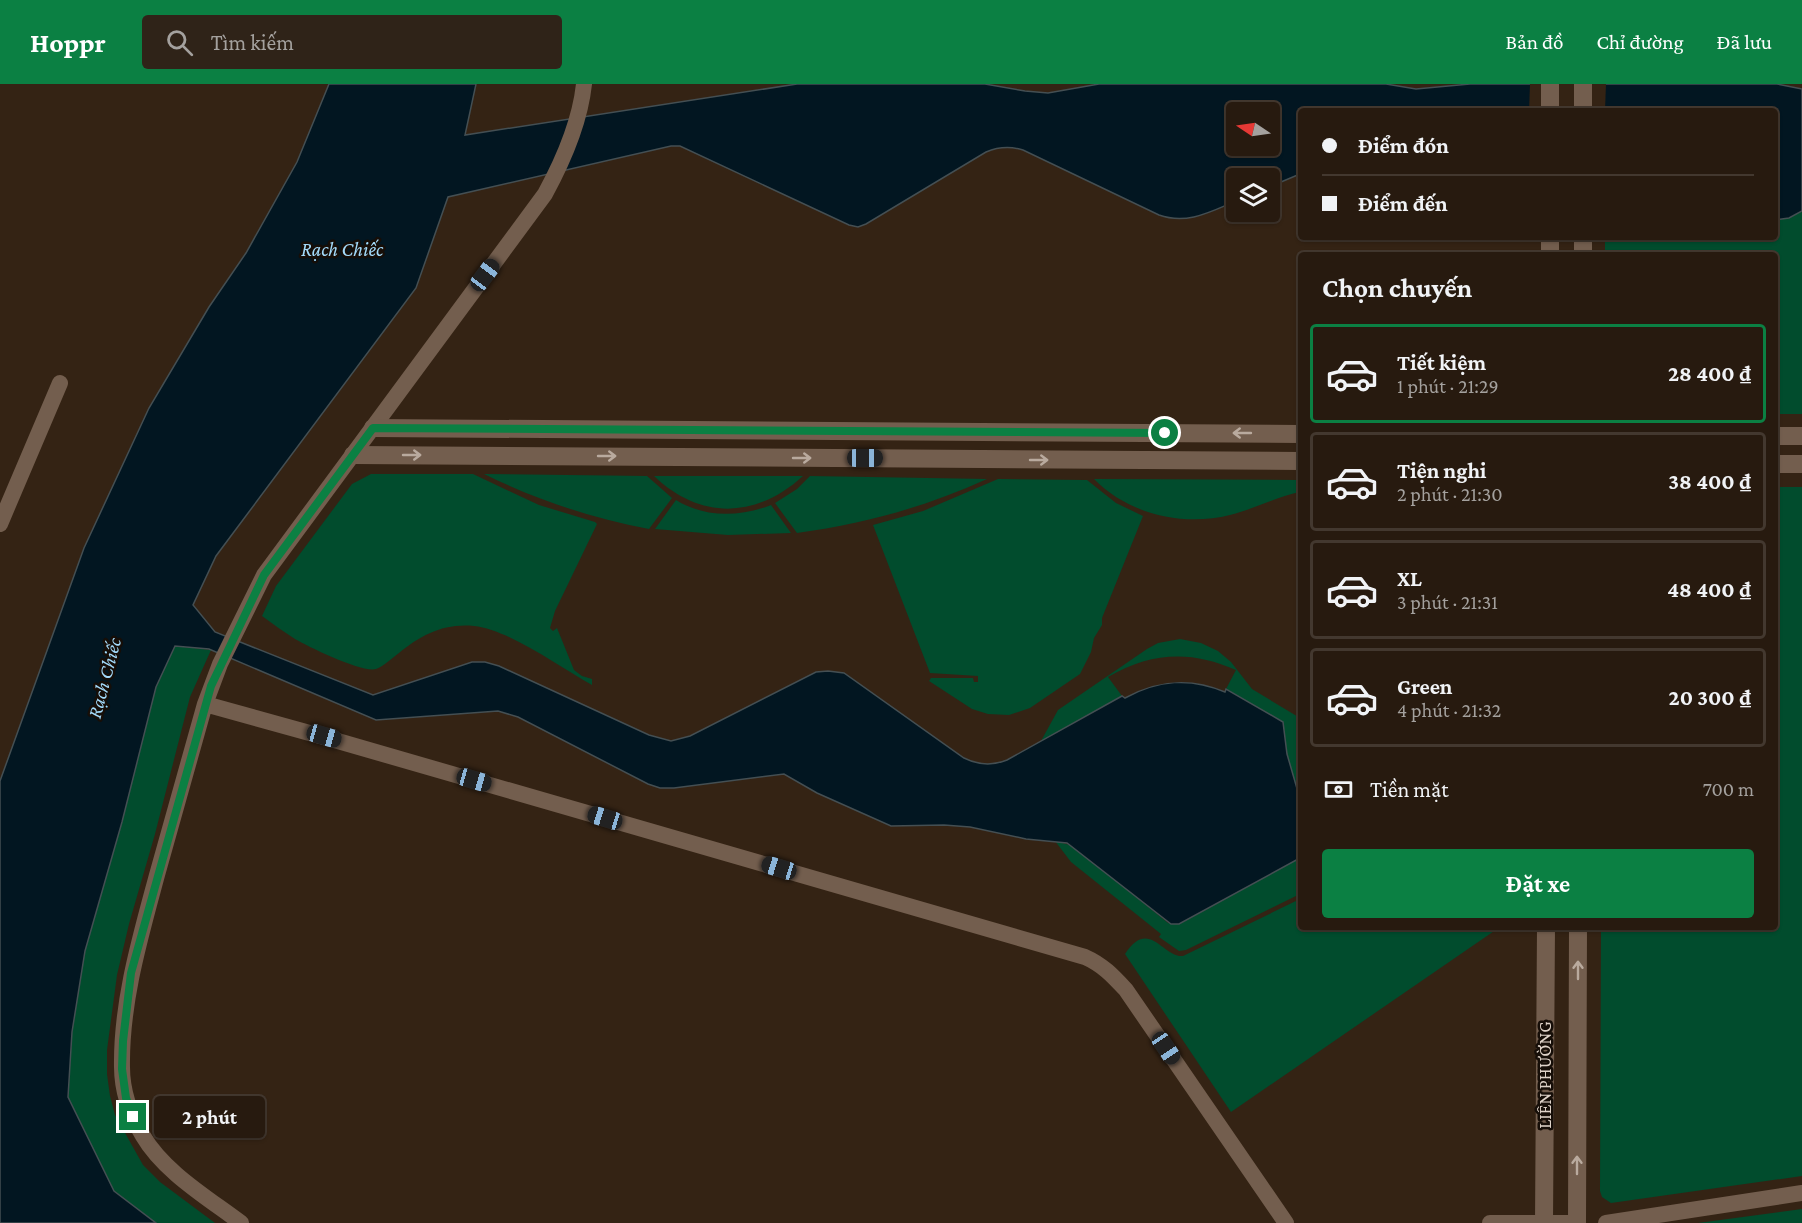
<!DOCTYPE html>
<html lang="vi">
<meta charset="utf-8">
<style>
:root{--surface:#271a0f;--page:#2f2318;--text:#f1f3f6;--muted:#a4a19e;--line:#43382f;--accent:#0b8043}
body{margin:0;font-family:"Crimson Pro",serif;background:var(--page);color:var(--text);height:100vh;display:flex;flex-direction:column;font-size:22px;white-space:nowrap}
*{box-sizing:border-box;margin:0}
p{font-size:20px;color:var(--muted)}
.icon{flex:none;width:33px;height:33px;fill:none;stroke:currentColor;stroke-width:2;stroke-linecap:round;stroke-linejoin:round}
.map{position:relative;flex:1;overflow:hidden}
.side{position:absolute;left:1298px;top:168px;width:480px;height:678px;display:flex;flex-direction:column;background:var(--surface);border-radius:6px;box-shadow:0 2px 4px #0004,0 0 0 2px var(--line)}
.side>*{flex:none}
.hud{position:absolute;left:1298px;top:24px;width:480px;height:132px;border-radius:6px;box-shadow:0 2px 4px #0004,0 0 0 2px var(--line);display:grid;align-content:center;height:132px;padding:0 24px;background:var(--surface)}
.needle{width:39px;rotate:283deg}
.tools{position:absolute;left:1226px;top:18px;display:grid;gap:12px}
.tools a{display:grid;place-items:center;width:54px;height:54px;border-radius:6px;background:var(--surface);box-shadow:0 2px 4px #0004,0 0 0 2px var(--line);font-size:30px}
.end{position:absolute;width:27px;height:27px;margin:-14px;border:8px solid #0b8043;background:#fff;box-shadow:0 0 0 3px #fff}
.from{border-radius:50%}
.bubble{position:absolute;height:42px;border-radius:6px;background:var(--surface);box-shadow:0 2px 4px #0004,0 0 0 2px var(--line);font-size:20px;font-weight:700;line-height:42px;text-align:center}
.car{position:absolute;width:18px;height:36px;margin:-18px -9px;border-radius:8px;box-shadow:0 0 4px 2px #0007;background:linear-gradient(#222 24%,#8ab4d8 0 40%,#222 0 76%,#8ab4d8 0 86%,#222 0)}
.hud b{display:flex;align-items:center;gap:21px;height:57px;font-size:22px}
.hud b+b{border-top:2px solid var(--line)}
.hud i{width:15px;height:15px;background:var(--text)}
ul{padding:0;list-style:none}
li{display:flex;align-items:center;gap:18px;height:99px;margin:0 12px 9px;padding:0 12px;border:3px solid var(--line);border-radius:6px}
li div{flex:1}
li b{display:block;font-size:22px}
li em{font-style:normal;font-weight:700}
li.current{border-color:var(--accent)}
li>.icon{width:54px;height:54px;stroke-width:1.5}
h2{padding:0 24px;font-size:27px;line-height:72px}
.pay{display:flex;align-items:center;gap:15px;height:66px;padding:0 24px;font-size:22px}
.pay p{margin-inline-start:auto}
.primary-button{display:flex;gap:12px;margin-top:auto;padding:12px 24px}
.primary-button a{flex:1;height:69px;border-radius:6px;background:var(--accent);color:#fff;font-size:24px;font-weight:700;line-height:69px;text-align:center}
header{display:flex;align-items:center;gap:36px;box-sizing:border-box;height:84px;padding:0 30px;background:var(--accent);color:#fff}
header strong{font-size:28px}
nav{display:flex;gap:33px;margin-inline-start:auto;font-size:21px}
.search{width:420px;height:54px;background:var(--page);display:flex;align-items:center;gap:15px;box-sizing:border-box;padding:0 21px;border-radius:6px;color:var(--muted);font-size:22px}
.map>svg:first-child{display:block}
.green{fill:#014c2d}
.water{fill:#021621;stroke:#444f53;stroke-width:1.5;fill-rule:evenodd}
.pier{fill:#342314}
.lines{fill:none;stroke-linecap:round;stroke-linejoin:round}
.minor{stroke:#735e4e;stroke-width:16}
.tertiary{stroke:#735e4e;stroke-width:18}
.oneway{stroke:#b9aa9e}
.route{stroke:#0b8043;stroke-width:8}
.labels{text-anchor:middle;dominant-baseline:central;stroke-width:5;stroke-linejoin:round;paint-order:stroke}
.street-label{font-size:18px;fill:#dfd3c9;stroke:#160e08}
.water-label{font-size:20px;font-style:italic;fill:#a3dafa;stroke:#160e08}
</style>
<header>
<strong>Hoppr</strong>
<div class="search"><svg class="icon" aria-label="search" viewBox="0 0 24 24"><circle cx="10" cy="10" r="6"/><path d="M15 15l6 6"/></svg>Tìm kiếm</div>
<nav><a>Bản đồ</a><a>Chỉ đường</a><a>Đã lưu</a></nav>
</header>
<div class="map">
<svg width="1802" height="1139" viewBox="0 0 1802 1139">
<rect width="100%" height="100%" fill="#342314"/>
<path class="green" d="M 1802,127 L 1802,330 L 1775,330 L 1774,171 L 1736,171 L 1736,167 L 1671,168 L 1670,171 L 1605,171 L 1605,153 L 1774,153 L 1775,136 L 1789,134 Z
M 371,390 L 473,390 L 539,421 L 595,438 L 597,440 L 555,527 L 550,544 L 553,547 L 557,544 L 574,586 L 582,592 L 592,595 L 592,601 C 559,583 510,546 474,542 C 444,539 421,551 399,569 C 392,574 384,582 376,585 C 362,589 309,563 295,555 C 284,548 273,540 262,532 L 276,502 L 352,400 Z
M 484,390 L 647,392 L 672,414 L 649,445 C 591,434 537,416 484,390 Z
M 654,392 L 803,392 C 756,435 700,436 654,392 Z
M 810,392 L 987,395 C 925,423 864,440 797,449 L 775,419 L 797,405 Z
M 998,395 L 1087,396 L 1116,419 L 1143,432 L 1102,534 L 1102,541 L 1094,554 L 1091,568 L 1080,590 L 1030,624 L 1009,631 L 988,630 L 972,625 L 929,597 L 931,594 L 973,594 L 974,598 L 978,598 L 978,592 L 930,589 L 873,441 L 923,427 Z
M 1094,395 L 1300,396 L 1300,408 C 1276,413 1254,425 1230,431 C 1183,443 1128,430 1094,395 Z
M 1775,403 L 1802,403 L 1802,1092 L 1611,1119 L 1602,1113 L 1600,1107 L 1601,843 L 1774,843 Z
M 676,416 C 705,434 740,433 771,421 L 791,449 L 728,451 L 655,445 Z
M 1180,555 L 1201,559 L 1218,567 L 1231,578 L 1252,605 L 1300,634 L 1300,715 L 1287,670 L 1283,638 L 1226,605 L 1236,586 C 1191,566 1151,568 1108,593 L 1122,612 L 1041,657 L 1058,626 L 1147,565 L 1158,559 Z
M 175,562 L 211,566 L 190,613 L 155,750 L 129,840 L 117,891 L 107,966 L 107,990 L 110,1012 L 115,1031 L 143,1081 L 160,1098 L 215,1139 L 156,1139 L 114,1107 L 68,1013 L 72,948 L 85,867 L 122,738 L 156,603 Z
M 1055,757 L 1073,762 L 1168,839 L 1180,840 L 1300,774 L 1300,810 L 1186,866 L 1179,867 L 1159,853 L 1161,850 L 1071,778 Z
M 1300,815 L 1300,843 L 1500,843 L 1231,1028 L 1125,870 C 1149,833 1163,874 1183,872 Z
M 1802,1125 L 1802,1139 L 1698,1139 Z"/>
<path class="water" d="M 329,0 L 476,0 L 465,51 L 797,0 L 985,0 L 1025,7 L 1048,9 L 1099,0 L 1386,0 L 1416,5 L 1470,0 L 1777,0 L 1802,5 L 1802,127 L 1789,134 L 1775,136 L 1774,27 L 1300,27 L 1300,90 L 1269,103 L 1269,94 L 1236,94 L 1236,117 C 1210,128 1187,141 1159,131 L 1023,66 C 1010,62 998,63 986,68 L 866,140 L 858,143 L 849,141 L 680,62 L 671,62 L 448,113 L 416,204 L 216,472 L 193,521 L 215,548 L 373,611 L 472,578 L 485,578 L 499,582 L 649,651 L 671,657 L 690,652 L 816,588 L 828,587 L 844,589 L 964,674 C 978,681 992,682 1007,676 L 1122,612 L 1125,614 C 1158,596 1190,593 1225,608 L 1226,605 L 1283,638 L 1287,670 L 1300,715 L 1300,774 L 1179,840 L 1171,840 L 1067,759 L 1026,755 L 970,743 L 944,741 L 891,742 L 817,709 L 784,690 L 674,704 L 660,704 L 648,700 L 518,633 L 498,627 L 376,636 L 209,565 L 175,562 L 156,603 L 122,738 L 85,867 L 72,948 L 68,1013 L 114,1107 L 156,1139 L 0,1139 L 0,697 L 84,464 L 149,324 L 209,223 L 246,169 L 297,78 ZM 1236,28 L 1269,28 L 1269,62 L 1236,62 Z"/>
<path class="pier" d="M 1530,0 L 1606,0 L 1605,27 L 1529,27 Z"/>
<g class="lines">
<path class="minor" d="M 0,440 L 60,299
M 205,620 L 324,653 L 1085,873 C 1103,881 1113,892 1126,906 L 1286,1139
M 241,1139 C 208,1114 164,1088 143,1052 C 131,1032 122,1007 122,983 C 121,918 140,854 157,791 C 173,734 189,677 205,620 L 220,580 L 264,491 L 545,110 C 563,77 580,38 584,0
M 1490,1139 L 1577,1139
M 1606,1139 L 1802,1109"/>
<path class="tertiary" d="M 1583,0 L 1583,27
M 1550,27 L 1550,0
M 1550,153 L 1550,171
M 1583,171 L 1583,153
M 373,344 L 1300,350
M 1774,352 L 1802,352
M 353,371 L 1300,377
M 1774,380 L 1802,380
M 1544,1139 L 1546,843
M 1577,1139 L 1578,843"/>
</g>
<defs><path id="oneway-shaft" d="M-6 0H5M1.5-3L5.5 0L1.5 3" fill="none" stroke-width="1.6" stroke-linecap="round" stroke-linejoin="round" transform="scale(1.5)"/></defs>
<g class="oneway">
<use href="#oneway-shaft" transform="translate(1242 349) rotate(-180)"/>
<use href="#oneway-shaft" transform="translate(412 371)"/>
<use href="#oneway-shaft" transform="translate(607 372)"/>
<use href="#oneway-shaft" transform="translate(802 374)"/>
<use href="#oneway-shaft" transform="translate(1039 376)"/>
<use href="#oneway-shaft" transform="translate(1578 886) rotate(-90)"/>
<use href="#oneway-shaft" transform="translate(1577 1081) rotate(-90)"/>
</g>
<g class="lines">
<path class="route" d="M 133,1033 L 126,1014 L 122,985 L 123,957 L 131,889 L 211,602 L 264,491 L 373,344 L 1165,349"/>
</g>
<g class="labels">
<g class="street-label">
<text transform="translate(1545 991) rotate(-90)">LIÊN PHƯỜNG</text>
</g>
<g class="water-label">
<text x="342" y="165">Rạch Chiếc</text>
<text transform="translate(104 594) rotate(-75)">Rạch Chiếc</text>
</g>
</g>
</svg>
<div class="tools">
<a><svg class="needle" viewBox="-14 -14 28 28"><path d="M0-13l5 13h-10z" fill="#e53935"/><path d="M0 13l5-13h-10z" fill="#a4a19e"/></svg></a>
<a><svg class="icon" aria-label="layers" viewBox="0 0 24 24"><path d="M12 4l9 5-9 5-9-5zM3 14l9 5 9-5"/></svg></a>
</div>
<i class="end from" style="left:1165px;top:349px"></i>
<i class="end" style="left:133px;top:1033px"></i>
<div class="bubble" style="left:154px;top:1012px;width:111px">2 phút</div>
<i class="car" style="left:485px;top:191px;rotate:37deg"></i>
<i class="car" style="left:865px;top:374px;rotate:90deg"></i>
<i class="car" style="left:324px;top:652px;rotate:106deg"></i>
<i class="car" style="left:474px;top:696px;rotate:106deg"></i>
<i class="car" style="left:605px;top:734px;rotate:287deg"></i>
<i class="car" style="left:779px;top:784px;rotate:287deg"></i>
<i class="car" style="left:1166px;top:964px;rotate:146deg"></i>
<div class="hud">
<b><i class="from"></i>Điểm đón</b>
<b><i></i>Điểm đến</b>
</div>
<section class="side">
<h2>Chọn chuyến</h2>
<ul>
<li class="current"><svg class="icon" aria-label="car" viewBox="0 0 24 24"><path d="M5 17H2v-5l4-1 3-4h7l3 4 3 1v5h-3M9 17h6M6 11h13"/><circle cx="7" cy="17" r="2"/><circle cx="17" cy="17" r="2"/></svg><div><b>Tiết kiệm</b><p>1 phút · 21:29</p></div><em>28 400 ₫</em></li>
<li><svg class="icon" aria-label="car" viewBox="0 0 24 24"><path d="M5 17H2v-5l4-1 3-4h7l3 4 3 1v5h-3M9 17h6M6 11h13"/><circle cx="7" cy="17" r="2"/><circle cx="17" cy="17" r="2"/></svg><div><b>Tiện nghi</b><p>2 phút · 21:30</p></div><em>38 400 ₫</em></li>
<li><svg class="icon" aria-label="car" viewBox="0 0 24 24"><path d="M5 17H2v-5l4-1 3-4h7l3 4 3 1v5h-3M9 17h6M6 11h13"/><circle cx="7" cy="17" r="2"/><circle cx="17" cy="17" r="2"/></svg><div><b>XL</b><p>3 phút · 21:31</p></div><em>48 400 ₫</em></li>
<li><svg class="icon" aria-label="car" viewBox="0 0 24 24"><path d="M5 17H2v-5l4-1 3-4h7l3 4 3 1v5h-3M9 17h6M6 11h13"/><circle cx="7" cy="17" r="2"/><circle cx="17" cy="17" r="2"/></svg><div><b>Green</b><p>4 phút · 21:32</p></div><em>20 300 ₫</em></li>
</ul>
<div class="pay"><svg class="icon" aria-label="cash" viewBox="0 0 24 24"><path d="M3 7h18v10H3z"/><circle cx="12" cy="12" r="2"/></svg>Tiền mặt<p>700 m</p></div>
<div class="primary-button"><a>Đặt xe</a></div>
</section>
</div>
